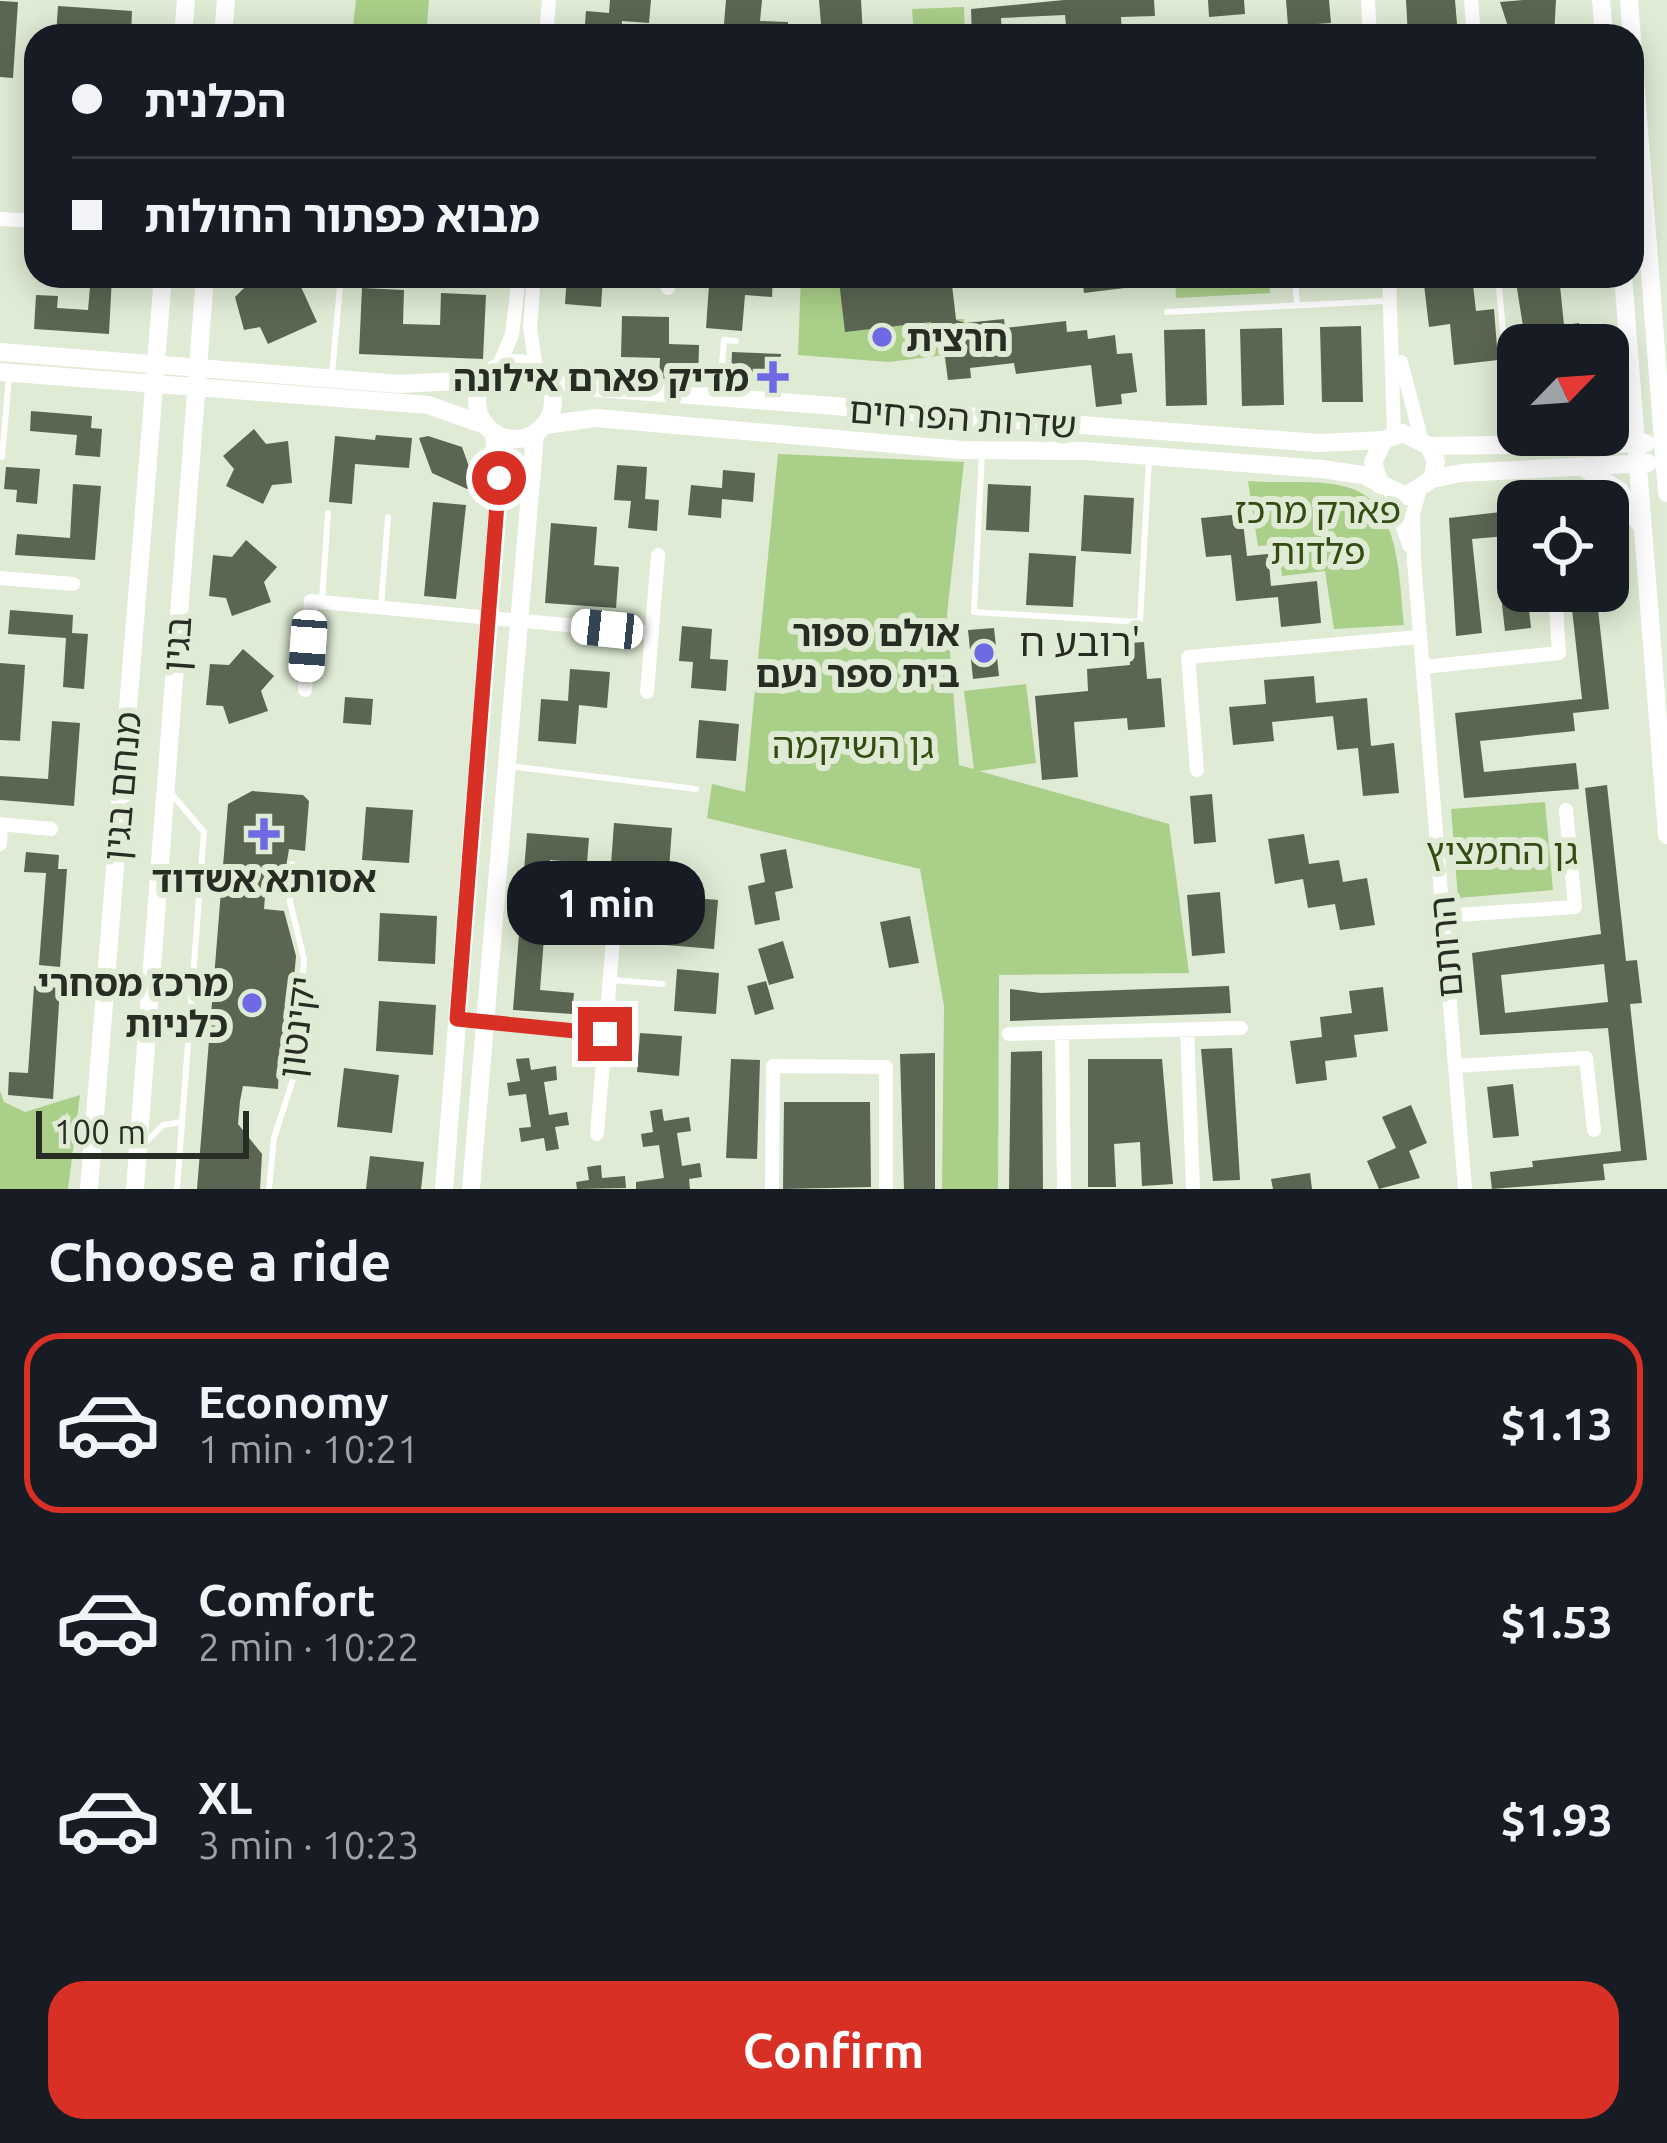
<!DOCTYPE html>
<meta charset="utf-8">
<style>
:root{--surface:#171b24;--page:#20242c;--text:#f1f3f6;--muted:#9ea1a6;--line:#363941;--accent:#d93025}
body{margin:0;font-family:Ubuntu,"Noto Sans Hebrew",sans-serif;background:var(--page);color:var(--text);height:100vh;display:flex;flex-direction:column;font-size:45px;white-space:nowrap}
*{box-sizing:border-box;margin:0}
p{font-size:39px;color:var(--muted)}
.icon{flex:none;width:66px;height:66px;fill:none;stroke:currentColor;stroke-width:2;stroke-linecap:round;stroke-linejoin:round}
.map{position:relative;height:1189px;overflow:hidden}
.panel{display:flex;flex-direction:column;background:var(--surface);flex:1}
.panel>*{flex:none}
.banner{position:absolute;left:24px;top:24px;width:1620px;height:264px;border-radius:36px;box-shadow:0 6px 30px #0003;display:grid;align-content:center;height:264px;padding:0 48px;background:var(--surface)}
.needle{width:78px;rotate:65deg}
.tools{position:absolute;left:1497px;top:324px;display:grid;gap:24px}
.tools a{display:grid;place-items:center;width:132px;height:132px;border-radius:24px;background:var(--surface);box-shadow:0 6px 30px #0003;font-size:60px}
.scale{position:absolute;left:36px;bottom:30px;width:213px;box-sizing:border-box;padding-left:12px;border:6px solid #282d24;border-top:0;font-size:33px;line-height:42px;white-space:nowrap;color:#282d24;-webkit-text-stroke:9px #dfebd4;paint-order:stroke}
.end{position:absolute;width:54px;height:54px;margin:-27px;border:15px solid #d93025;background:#fff;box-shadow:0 0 0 6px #fff}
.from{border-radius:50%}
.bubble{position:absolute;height:84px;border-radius:36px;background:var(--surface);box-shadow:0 6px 30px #0003;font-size:39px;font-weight:700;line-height:84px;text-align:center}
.car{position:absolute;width:36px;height:72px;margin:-36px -18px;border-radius:15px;box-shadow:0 0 9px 3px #0007;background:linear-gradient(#fff 24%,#345 0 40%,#fff 0 76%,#345 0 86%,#fff 0)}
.banner b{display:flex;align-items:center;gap:42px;height:114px;font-size:45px}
.banner b+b{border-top:3px solid var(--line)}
.banner i{width:30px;height:30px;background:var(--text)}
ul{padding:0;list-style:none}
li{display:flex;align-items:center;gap:36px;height:180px;margin:0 24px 18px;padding:0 24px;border:6px solid transparent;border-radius:36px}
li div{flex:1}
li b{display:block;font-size:45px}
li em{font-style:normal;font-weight:700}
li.on{border-color:var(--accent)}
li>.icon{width:108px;height:108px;stroke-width:1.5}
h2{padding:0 48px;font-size:54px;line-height:144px}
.cta{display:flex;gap:24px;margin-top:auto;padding:24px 48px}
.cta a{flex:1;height:138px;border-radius:36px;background:var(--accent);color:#fff;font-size:48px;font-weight:700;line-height:138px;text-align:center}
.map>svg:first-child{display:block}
.green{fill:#aacf89}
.building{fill:#5b6652;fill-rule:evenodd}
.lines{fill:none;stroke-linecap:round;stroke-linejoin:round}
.lane{stroke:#fff;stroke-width:6}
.street{stroke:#fff;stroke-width:14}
.secondary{stroke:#fff;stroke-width:18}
.route{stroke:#d93025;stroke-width:15}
.poi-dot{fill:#6e6ae4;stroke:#dfebd4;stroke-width:4.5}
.labels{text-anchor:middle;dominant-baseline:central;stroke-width:12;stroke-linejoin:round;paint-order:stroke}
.poi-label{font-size:36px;font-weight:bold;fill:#282d24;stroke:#dfebd4;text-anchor:end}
.street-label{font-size:36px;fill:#282d24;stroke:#dfebd4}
.park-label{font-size:36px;fill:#324c12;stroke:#dfebd4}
.neighbourhood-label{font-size:39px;fill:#282d24;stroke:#dfebd4}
</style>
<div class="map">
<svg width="1667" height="1189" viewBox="0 0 1667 1189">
<rect width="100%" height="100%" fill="#dfebd4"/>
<path class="green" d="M 356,0 L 429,0 L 426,36 L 352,36 Z
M 964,7 L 965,36 L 914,36 L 912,9 Z
M 801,276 L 932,276 L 935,303 L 954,301 L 956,319 L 964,319 L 971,378 L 948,380 L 944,355 L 889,362 L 798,355 Z
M 1175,276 L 1269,276 L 1270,293 L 1176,298 Z
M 778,454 L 964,462 L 947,614 L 959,765 L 974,769 L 964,691 L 1026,684 L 1036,763 L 979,771 L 1169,824 L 1189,973 L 999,975 L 998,1189 L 942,1189 L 944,1006 L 920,869 L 707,818 L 712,784 L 745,792 Z
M 1248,481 C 1279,484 1324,478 1353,489 C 1401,507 1399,583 1404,625 L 1334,629 L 1325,571 L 1282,576 L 1278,545 L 1258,546 Z
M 1545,802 L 1553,890 L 1458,898 L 1451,809 Z
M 0,1091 L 4,1102 L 25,1112 L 80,1095 L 68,1189 L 0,1189 Z"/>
<path class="building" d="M 610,0 L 651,0 L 649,23 L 622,21 L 621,36 L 584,36 L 586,11 L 609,13 Z
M 726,0 L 762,0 L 760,21 L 788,22 L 788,36 L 723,36 Z
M 819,0 L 861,0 L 863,36 L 822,36 Z
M 1064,0 L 1154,0 L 1155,16 L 1121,17 L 1122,36 L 1067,36 L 1065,15 L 1001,18 L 1002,36 L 972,36 L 971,9 Z
M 1208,0 L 1244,0 L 1245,14 L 1209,17 Z
M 1286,0 L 1329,0 L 1331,23 L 1288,26 Z
M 1406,0 L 1455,0 L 1458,36 L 1408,36 Z
M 1523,0 L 1556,0 L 1554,36 L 1511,36 L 1500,2 Z
M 0,1 L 18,2 L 13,78 L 0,77 Z
M 58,6 L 132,11 L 131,36 L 78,30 L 77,36 L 56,36 Z
M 91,276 L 112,276 L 109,334 L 34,329 L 36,295 L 58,296 L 57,308 L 88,310 Z
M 287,276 L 296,276 L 317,322 L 268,344 L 260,327 L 244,330 L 235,297 L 250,282 L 270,284 Z
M 567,276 L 603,276 L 601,307 L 565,304 Z
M 733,276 L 773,276 L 772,297 L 745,295 L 742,331 L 706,328 L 709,285 L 732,287 Z
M 889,276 L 951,276 L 956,320 L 965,323 L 1004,319 L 1005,328 L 1066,321 L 1067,332 L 1087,330 L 1088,339 L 1115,335 L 1117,354 L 1132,353 L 1137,392 L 1121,394 L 1122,404 L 1096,407 L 1091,365 L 1016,374 L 1014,363 L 970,368 L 971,378 L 948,380 L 942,332 L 932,333 L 931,322 L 845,332 L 839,281 Z
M 1082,276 L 1131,276 L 1133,287 L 1084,293 Z
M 1423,276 L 1472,276 L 1476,311 L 1494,309 L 1498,360 L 1454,365 L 1450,324 L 1429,327 Z
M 1515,276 L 1559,276 L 1564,325 L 1579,323 L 1581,343 L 1526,345 Z
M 362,288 L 404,290 L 403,324 L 440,325 L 441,293 L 486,295 L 483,359 L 359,354 Z
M 622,316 L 669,317 L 669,344 L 699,345 L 698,382 L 659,379 L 660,358 L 621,357 Z
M 1361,326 L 1363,402 L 1322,402 L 1320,327 Z
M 1282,328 L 1284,405 L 1242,406 L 1240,329 Z
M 1205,329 L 1207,405 L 1166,406 L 1164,330 Z
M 732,352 L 781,354 L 780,381 L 731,379 Z
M 31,411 L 92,416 L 91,428 L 102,429 L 100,457 L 75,455 L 77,435 L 30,431 Z
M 254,429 L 266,444 L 288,441 L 292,483 L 272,485 L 263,504 L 226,486 L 234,469 L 223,456 Z
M 376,435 L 412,438 L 409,468 L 355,464 L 352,504 L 329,502 L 335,436 L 375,440 Z
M 428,436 L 462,447 L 476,486 L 467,489 L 432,473 L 419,438 Z
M 617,465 L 647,467 L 645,499 L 659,500 L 657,531 L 628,528 L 631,501 L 614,500 Z
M 6,467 L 40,469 L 37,504 L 16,502 L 17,490 L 4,489 Z
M 723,470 L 755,473 L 753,502 L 722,499 L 721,518 L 688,515 L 691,485 L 722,488 Z
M 73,484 L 101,486 L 95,560 L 15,555 L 17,534 L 70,538 Z
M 988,484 L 1031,486 L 1029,532 L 986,530 Z
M 1084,495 L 1134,498 L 1131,554 L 1081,551 Z
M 433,502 L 466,505 L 456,599 L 424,596 Z
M 1518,510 L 1518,535 L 1472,539 L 1482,633 L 1456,636 L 1449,518 Z
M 1242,514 L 1247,556 L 1268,554 L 1271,586 L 1317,581 L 1321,623 L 1281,627 L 1278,597 L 1236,601 L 1231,555 L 1206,557 L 1201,518 Z
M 551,523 L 597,527 L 594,565 L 619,567 L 616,608 L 545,603 Z
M 246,540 L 277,567 L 264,582 L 271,602 L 232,616 L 226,598 L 209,596 L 213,555 L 232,557 Z
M 1029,553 L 1076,556 L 1073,607 L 1026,605 Z
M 1518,557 L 1518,591 L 1527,591 L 1531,628 L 1505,631 L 1497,560 Z
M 1570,591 L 1596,591 L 1609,709 L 1573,713 L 1575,731 L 1480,741 L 1484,772 L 1576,763 L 1579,789 L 1464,798 L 1455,713 L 1582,699 Z
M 10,610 L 73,615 L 72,633 L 88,634 L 84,689 L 63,687 L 66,638 L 8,634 Z
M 682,626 L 712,629 L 710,659 L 728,660 L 726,691 L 691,688 L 693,662 L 679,661 Z
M 994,628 L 999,676 L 973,679 L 968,630 Z
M 1144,642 L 1147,679 L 1161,678 L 1165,727 L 1128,730 L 1127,718 L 1074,722 L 1078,777 L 1042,780 L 1035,696 L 1088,691 L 1087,669 L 1130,665 L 1128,643 Z
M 243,649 L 274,676 L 261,691 L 268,711 L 229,724 L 223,706 L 206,705 L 210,664 L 229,665 Z
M 0,663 L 25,665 L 20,741 L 0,740 Z
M 570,669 L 610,672 L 607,708 L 579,705 L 576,744 L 538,741 L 541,699 L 568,701 Z
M 1314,676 L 1316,703 L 1367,698 L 1371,746 L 1394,743 L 1399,793 L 1363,796 L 1358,748 L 1337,750 L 1333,716 L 1272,722 L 1274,741 L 1233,745 L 1229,707 L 1266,704 L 1264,680 Z
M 345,697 L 373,699 L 371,725 L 343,723 Z
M 699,720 L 739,724 L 736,761 L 696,758 Z
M 52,721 L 80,723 L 74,806 L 0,800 L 0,776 L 48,779 Z
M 1607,785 L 1626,961 L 1637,960 L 1642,1003 L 1630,1004 L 1647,1160 L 1603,1164 L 1605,1180 L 1492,1189 L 1490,1172 L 1533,1167 L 1532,1161 L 1621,1151 L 1608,1028 L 1480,1035 L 1472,953 L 1601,934 L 1585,788 ZM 1604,964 L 1608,1002 L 1505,1013 L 1501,975 Z
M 252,791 L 303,795 L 309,801 L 305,851 L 289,849 L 283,885 L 266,884 L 264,909 L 284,911 L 296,956 L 286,1069 L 279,1068 L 278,1089 L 243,1086 L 240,1101 L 238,1124 L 262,1154 L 260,1189 L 197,1189 L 228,804 Z
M 1212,794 L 1216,842 L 1194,844 L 1190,796 Z
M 366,807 L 413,810 L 409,863 L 362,860 Z
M 614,823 L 672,828 L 668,883 L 610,878 Z
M 527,833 L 589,838 L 587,863 L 550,860 L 540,990 L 574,993 L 572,1014 L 513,1010 Z
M 1304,834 L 1309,864 L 1339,860 L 1343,882 L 1367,878 L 1375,925 L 1340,930 L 1335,904 L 1308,908 L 1303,879 L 1275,884 L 1268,839 Z
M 786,849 L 793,888 L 775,892 L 780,920 L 755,925 L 748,886 L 765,882 L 760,854 Z
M 26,852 L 59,855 L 58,869 L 67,869 L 60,967 L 39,965 L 46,873 L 24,872 Z
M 1220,892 L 1225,953 L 1192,956 L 1187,895 Z
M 670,896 L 718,900 L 714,949 L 666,945 Z
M 380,913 L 437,916 L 435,964 L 378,961 Z
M 910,916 L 919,963 L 889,968 L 880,922 Z
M 783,941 L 794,978 L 769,985 L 758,949 Z
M 677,969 L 719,973 L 716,1014 L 674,1011 Z
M 766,981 L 774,1009 L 755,1015 L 747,986 Z
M 34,986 L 60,988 L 53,1099 L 8,1095 L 9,1072 L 28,1073 Z
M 1229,986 L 1231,1013 L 1010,1021 L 1010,989 L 1041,993 Z
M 1383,987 L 1388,1031 L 1354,1035 L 1357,1057 L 1325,1061 L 1327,1080 L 1296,1084 L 1290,1041 L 1322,1037 L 1320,1017 L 1352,1013 L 1349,991 Z
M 379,1001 L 436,1005 L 433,1055 L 376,1051 Z
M 640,1033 L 682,1036 L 679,1076 L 637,1072 Z
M 1232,1048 L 1240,1180 L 1213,1181 L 1201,1049 Z
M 1042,1051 L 1043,1189 L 1009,1189 L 1011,1052 Z
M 935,1053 L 935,1189 L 904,1189 L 900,1054 Z
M 529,1058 L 531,1070 L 556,1066 L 557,1080 L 544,1082 L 549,1115 L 567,1112 L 569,1125 L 555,1127 L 559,1149 L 546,1151 L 544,1138 L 521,1142 L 519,1128 L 531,1127 L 526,1094 L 509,1096 L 507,1083 L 520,1081 L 516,1059 Z
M 731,1059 L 760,1060 L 757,1159 L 726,1158 Z
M 1088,1059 L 1162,1059 L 1173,1184 L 1142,1186 L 1140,1142 L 1114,1144 L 1116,1187 L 1088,1187 Z
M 344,1068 L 399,1075 L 392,1133 L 337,1127 Z
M 1513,1084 L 1519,1136 L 1493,1138 L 1487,1087 Z
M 784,1102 L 870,1102 L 871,1187 L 783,1189 Z
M 1411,1105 L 1427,1143 L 1409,1151 L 1420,1178 L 1379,1189 L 1367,1161 L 1396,1148 L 1382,1117 Z
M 662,1109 L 664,1121 L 689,1117 L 691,1131 L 677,1133 L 682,1166 L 700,1163 L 702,1177 L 689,1179 L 690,1189 L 636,1189 L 636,1182 L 664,1178 L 659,1145 L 643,1147 L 641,1134 L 653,1132 L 650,1111 Z
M 370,1156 L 424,1162 L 421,1189 L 366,1189 Z
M 601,1165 L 602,1178 L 625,1176 L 626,1188 L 577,1189 L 576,1182 L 589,1180 L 587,1167 Z
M 1310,1173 L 1312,1189 L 1273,1189 L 1271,1179 Z"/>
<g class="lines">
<path class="lane" d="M 1295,276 L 1297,305
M 1498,276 L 1511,417
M 1167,312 L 1386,301
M 332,374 L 341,276
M 719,396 L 724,340 L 736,341
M 982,452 L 974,612 L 1140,622 L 1149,459
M 2,457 L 9,377
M 322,599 L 328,513
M 381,607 L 388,517
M 509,766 L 696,789
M 171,793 L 204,832 L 177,1189
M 571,920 L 614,924
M 612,980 L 662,984
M 144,1144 L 163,1125 L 182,1122
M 269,1189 L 274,1138 L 295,1073 L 304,959 L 290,902 L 292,864"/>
<path class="street" d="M 1368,0 L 1370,36
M 1471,0 L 1474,36
M 546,36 L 549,0
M 0,219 L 36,221
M 534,276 L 530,327 L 536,370
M 1389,276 L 1394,435
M 668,288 L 669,276
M 1401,362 L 1421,438
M 498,367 L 512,335 L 519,276
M 1419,492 L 1413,514 L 1414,561 L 1465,1189
M 1391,493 L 1409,545
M 0,578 L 73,584
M 1423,667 L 1559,653 L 1555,591
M 305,690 L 311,601 L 652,633
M 647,692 L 658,555
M 1197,770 L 1188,657 L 1420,637
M 0,824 L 51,829
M 0,844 L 1,824
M 1443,916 L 1575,907 L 1566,810
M 457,1019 L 605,1034
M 1187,1029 L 1193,1189
M 1062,1032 L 1064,1189
M 1009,1034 L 1241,1028
M 1455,1066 L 1586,1058 L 1594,1130
M 597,1134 L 616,905
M 772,1189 L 773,1066 L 886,1067 L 886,1189"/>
<path class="secondary" d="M 1601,0 L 1604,36
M 1629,0 L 1667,493
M 183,36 L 186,0
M 223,36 L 226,0
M 1623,276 L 1667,835
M 0,352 L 399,384 L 459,381 L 489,373
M477 401a38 38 0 1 1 76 0a38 38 0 1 1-76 0Z
M 0,372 L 428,405 L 485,425
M 544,377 L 584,387 L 1318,443 L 1384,440
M 1608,422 L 1630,385
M 545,425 L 596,418 L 961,450 L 1085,451 L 1321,469 L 1363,475 L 1406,496 L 1432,479 L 1436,462 L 1429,446 L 1403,433 L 1384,440 L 1373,462 L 1380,485
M 1429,446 L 1646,443
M 1584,468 L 1620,491 L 1639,523
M 1432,479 L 1461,473 L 1648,463
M 89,1189 L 163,276
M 135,1189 L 205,276
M 444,1189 L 498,504 L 494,433
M 471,1189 L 535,434"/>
</g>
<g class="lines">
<path class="route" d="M 499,478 L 457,1019 L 605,1034"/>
</g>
<g class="poi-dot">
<circle cx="882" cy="337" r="12"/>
<path d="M767 359h12v12h12v12h-12v12h-12v-12h-12v-12h12z"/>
<circle cx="984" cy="653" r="12"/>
<path d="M258 816h12v12h12v12h-12v12h-12v-12h-12v-12h12z"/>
<circle cx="252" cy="1003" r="12"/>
</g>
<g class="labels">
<g class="poi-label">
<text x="906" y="337" text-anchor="start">חרצית</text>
<text x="749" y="377">מדיק פארם אילונה</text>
<text x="960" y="632">אולם ספור<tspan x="960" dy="41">בית ספר נעם</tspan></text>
<text x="264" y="878" text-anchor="middle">אסותא אשדוד</text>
<text x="228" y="982">מרכז מסחרי<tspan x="228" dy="41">כלניות</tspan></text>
</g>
<g class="street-label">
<text transform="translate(963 417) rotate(4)">שדרות הפרחים</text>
<text transform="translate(176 644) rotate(-86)">בגין</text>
<text transform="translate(121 786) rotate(-85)">מנחם בגין</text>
<text transform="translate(1445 947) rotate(-95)">הרותם</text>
<text transform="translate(296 1027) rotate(-83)">יקינטון</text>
</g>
<g class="park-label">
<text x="1318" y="509">פארק מרכז<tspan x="1318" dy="41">פלדות</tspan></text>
<text x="853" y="744">גן השיקמה</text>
<text x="1502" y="850">גן החמציץ</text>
</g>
<g class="neighbourhood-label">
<text x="1080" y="641">רובע ח'</text>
</g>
</g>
</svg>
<div class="tools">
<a><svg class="needle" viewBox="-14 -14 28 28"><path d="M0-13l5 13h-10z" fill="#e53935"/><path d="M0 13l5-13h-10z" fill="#9ea1a6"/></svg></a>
<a><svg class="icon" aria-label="locate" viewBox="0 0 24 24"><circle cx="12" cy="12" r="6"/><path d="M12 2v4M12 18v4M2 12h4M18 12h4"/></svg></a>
</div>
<div class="scale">100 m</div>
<i class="end from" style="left:499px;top:478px"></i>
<i class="end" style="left:605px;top:1034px"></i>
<div class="bubble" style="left:507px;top:861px;width:198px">1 min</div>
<i class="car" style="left:607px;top:629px;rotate:276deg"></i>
<i class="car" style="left:308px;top:646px;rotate:184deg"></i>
<div class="banner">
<b><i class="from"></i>הכלנית</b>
<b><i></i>מבוא כפתור החולות</b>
</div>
</div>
<section class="panel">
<h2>Choose a ride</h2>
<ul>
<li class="on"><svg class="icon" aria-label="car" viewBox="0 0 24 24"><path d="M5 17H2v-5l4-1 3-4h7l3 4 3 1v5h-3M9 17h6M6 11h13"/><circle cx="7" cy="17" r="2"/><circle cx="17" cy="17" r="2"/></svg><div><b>Economy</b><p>1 min · 10:21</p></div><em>$1.13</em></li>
<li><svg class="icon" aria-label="car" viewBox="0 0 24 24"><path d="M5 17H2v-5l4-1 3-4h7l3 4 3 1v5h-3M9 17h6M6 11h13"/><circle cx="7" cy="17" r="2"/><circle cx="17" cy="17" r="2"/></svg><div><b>Comfort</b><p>2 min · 10:22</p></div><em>$1.53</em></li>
<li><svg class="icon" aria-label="car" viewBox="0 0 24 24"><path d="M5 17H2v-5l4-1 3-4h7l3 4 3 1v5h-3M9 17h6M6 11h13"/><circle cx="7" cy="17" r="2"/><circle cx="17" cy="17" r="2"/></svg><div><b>XL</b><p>3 min · 10:23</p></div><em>$1.93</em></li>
</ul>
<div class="cta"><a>Confirm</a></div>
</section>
